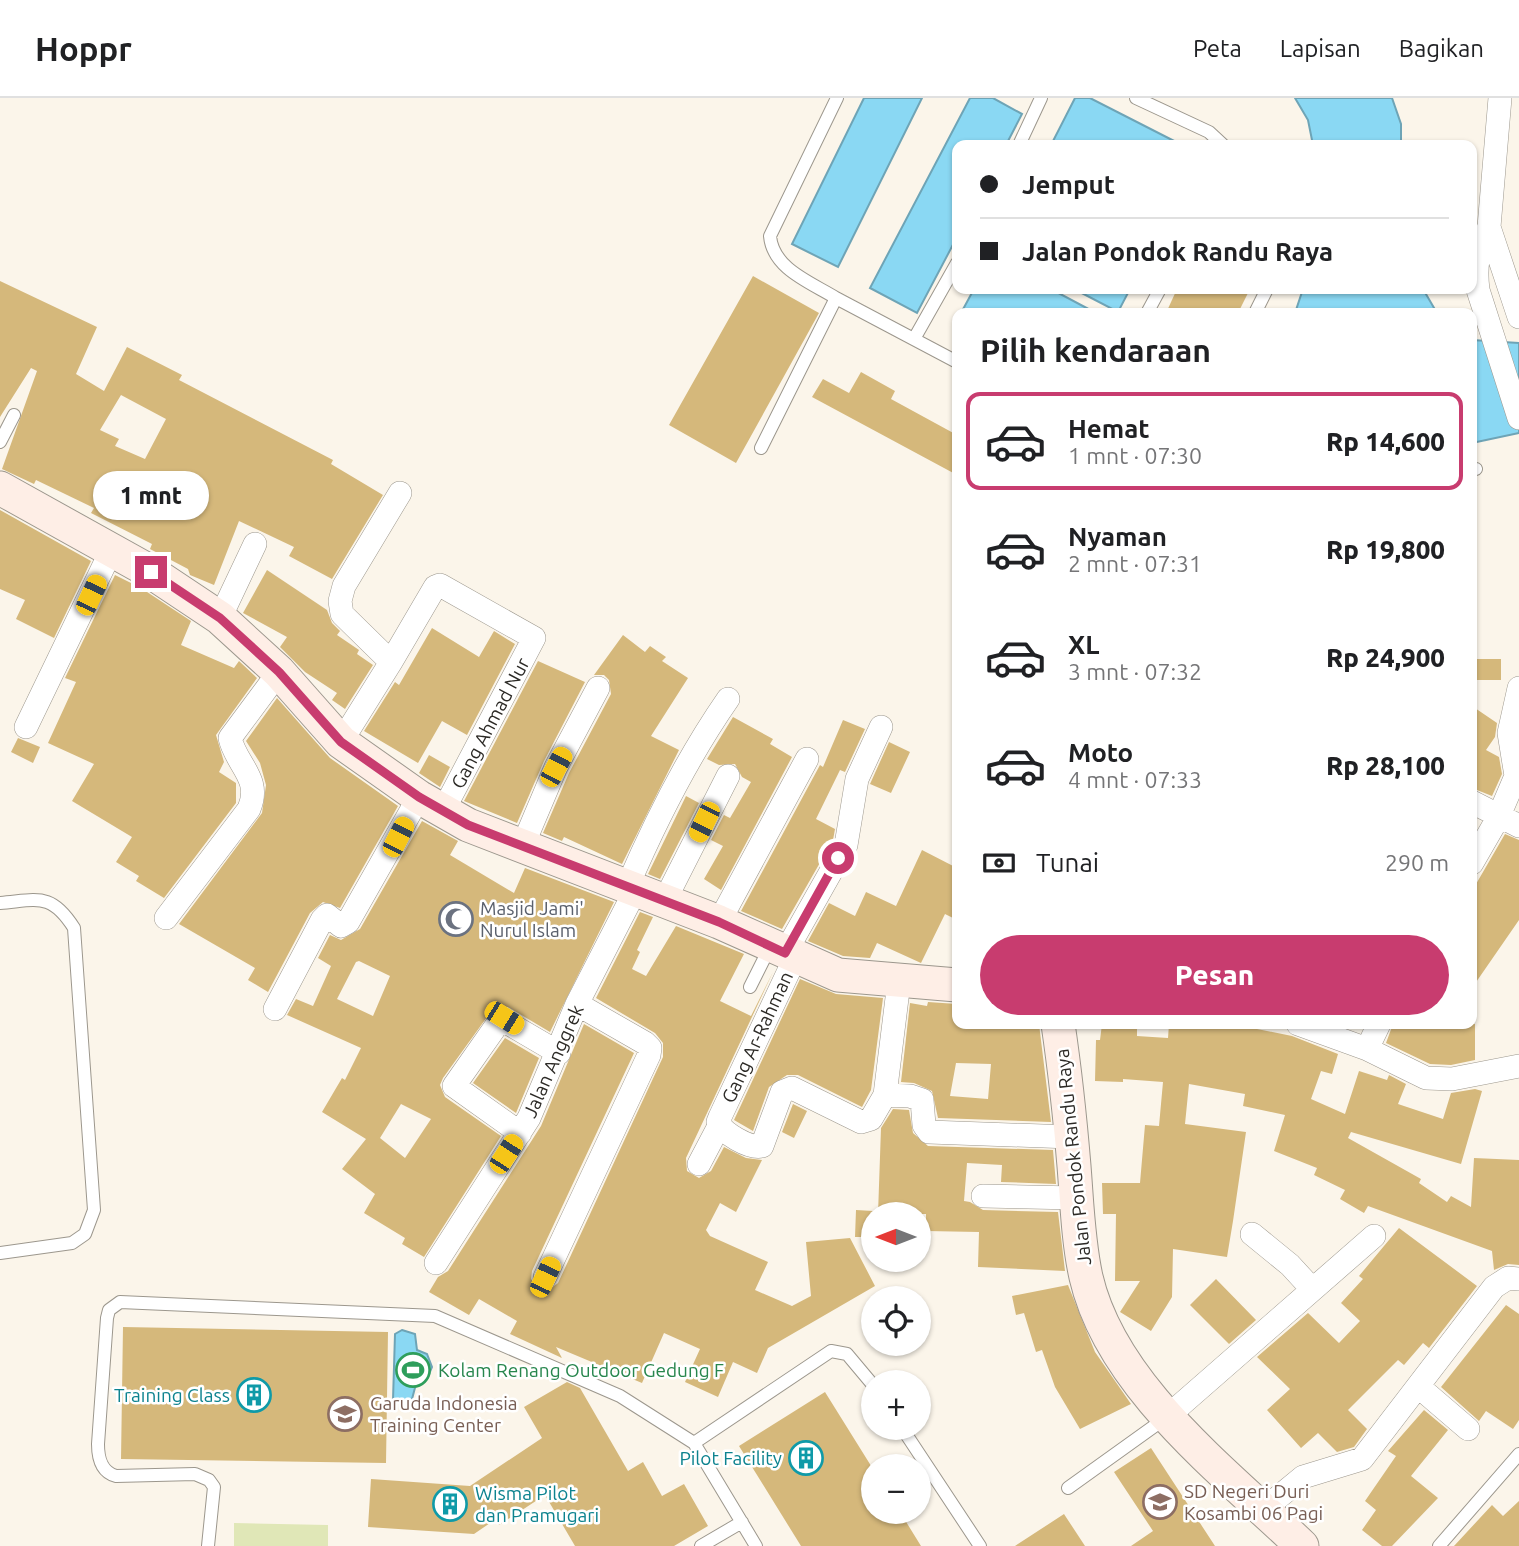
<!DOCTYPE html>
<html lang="id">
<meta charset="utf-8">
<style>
:root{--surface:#fff;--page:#f6f6f6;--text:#202124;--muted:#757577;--line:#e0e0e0;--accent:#c83c6f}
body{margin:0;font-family:Ubuntu,sans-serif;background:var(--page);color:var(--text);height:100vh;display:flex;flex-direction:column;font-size:26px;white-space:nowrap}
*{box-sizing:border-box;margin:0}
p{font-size:23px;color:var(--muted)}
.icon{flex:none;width:38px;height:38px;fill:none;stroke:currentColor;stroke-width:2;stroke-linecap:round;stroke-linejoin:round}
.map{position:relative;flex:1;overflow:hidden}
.panel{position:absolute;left:952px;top:210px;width:525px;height:721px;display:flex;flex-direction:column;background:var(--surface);border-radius:14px;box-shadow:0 2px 5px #0004}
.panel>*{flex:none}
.guide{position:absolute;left:952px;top:42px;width:525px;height:154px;border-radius:14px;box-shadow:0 2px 5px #0004;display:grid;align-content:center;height:154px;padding:0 28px;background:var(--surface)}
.needle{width:46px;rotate:270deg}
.fabs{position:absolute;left:861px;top:1104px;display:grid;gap:14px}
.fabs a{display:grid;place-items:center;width:70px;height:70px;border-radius:50%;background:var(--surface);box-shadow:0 2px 5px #0004;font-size:35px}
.end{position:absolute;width:32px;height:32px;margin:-16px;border:9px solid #c83c6f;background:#fff;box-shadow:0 0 0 4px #fff}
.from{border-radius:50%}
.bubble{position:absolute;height:49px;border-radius:24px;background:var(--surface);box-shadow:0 2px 5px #0004;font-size:23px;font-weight:800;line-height:49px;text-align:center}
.car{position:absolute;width:21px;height:42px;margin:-21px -10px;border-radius:9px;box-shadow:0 0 5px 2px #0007;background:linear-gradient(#f5c518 24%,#345 0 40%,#f5c518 0 76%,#345 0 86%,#f5c518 0)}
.guide b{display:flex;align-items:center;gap:24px;height:66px;font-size:26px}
.guide b+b{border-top:2px solid var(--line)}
.guide i{width:18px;height:18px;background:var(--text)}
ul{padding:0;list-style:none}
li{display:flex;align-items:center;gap:21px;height:98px;margin:0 14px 10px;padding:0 14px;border:4px solid transparent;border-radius:14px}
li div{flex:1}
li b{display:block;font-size:26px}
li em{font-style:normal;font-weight:800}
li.selected{border-color:var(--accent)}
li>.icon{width:63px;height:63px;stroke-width:1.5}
h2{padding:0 28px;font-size:32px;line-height:84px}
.pay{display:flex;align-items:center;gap:18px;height:77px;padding:0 28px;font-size:26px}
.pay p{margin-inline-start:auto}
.button{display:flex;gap:14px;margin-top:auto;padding:14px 28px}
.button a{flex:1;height:80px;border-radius:42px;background:var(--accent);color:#fff;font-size:28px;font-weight:800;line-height:80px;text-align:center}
header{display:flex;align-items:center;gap:42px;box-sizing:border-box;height:98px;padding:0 35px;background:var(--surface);border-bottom:2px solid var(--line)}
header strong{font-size:33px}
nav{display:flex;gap:38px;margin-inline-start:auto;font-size:24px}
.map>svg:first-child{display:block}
.green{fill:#e0e7b7}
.water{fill:#8ad8f3;stroke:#6ea4b6;stroke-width:2}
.building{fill:#d5b87b;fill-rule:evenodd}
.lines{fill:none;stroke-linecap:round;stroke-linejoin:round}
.service-casing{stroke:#9c978d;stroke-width:14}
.minor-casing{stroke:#9c978d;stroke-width:24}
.secondary-casing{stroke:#9c978d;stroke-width:35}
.service{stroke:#fff;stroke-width:12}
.minor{stroke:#fff;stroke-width:23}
.secondary{stroke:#feeee6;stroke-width:33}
.route{stroke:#c83c6f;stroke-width:9}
.labels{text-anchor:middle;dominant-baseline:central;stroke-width:5;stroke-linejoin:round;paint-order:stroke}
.street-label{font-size:19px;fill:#2c2a26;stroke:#fff}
.worship-label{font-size:19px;fill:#5b616d;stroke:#fff;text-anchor:start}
.leisure-label{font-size:19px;fill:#27864d;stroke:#fff;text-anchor:start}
.culture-label{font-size:19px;fill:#0d838f;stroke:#fff;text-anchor:end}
.education-label{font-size:19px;fill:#785e54;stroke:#fff;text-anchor:start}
</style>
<header>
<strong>Hoppr</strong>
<nav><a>Peta</a><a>Lapisan</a><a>Bagikan</a></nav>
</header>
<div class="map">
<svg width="1519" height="1448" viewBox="0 0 1519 1448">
<rect width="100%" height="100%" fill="#fbf5ea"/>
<path class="green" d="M 234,1425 L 328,1427 L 328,1448 L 234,1448 Z"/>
<path class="water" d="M 864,0 L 922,0 L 838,169 L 792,146 Z
M 970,0 L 993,0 L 1022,16 L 1006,47 L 957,47 L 957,139 L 917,215 L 870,190 Z
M 1075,0 L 1090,0 L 1182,47 L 1051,47 Z
M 1295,0 L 1392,0 L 1401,26 L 1401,47 L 1313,47 L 1308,22 Z
M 974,191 L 1051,191 L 1096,215 L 961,215 Z
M 1074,191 L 1130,191 L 1118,214 Z
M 1303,191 L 1423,191 L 1437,215 L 1295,215 Z
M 1472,242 L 1519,245 L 1519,335 L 1472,345 Z
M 402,1232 L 415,1236 L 417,1252 L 427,1256 L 432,1269 L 427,1281 L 416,1286 L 412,1301 L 404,1306 L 393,1302 L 395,1236 Z"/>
<path class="building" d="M 753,178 L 819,215 L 736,365 L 669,327 Z
M 0,183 L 97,229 L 76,276 L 104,293 L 127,249 L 182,277 L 179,282 L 333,362 L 331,366 L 383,397 L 332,481 L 289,458 L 294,449 L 239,423 L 214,487 L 190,477 L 188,471 L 150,451 L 152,446 L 91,415 L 94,410 L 36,382 L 34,386 L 2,371 L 37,273 L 31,270 L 0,319 ZM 121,297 L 166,321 L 145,361 L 115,348 L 119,341 L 100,332 Z
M 1177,191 L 1250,191 L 1238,215 L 1166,215 Z
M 861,274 L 895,293 L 891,301 L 957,337 L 957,377 L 812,299 L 823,281 L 849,295 Z
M 0,412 L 91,463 L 54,540 L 16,521 L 25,502 L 0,491 Z
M 267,472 L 327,512 L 332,525 L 340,533 L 337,537 L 359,552 L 357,556 L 373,567 L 345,611 L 332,602 L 337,595 L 305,574 L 280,549 L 287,539 L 243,515 Z
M 115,477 L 141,490 L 191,523 L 181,547 L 234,570 L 239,563 L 257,580 L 216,637 L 224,664 L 219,674 L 236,685 L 236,705 L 164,800 L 136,783 L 139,778 L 116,764 L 132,739 L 72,703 L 94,666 L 48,645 L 76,584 L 65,580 Z
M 432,530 L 479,559 L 494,533 L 515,546 L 467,637 L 442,623 L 418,665 L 364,633 L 395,584 L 399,587 Z
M 623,537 L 645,554 L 650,548 L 666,559 L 662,563 L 688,580 L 651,638 L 679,652 L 622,766 L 564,739 L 562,743 L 543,735 L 569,675 L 611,596 L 609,582 L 604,577 L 594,577 Z
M 1472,561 L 1501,561 L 1501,582 L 1472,582 Z
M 538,563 L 585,584 L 544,663 L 517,725 L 464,703 Z
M 277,600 L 330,660 L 398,708 L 340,810 L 323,804 L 310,815 L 268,894 L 248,882 L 255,870 L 179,826 L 262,715 L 266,687 L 260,665 L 246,643 Z
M 1472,608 L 1497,625 L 1495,639 L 1486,652 L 1499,659 L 1502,676 L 1492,698 L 1472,690 Z
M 733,619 L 773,641 L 770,646 L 792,659 L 721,792 L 704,781 L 723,748 L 711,742 L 724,717 L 730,720 L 751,684 L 742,679 L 735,666 L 719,667 L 707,661 Z
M 843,622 L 865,631 L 845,674 L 840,672 L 816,721 L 835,731 L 833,742 L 782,831 L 741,813 L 820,667 L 823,669 Z
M 18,640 L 40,649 L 33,665 L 11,654 Z
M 889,644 L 910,654 L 891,695 L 870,686 Z
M 429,657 L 450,669 L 440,689 L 419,675 Z
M 686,698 L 699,705 L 660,781 L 648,776 Z
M 422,723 L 458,743 L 450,757 L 514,795 L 525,770 L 614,804 L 550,934 L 508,909 L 495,908 L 443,980 L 440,987 L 445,999 L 501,1038 L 424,1159 L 402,1146 L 405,1140 L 364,1115 L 375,1096 L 342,1071 L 366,1041 L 322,1014 L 342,980 L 345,982 L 361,950 L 287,917 L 296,901 L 313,908 L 331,868 L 318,860 L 330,837 L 341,842 L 360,831 ZM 359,863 L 390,878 L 373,918 L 337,901 L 356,864 ZM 401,1006 L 431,1021 L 405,1060 L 380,1040 Z
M 1505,736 L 1519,742 L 1519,822 L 1472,890 L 1472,793 Z
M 922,752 L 957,770 L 957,822 L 945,816 L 921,865 L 877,845 L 870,860 L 843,858 L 808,843 L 829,805 L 855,818 L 866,794 L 896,808 Z
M 640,814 L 653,819 L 637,852 L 640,854 L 632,871 L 646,878 L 676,828 L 744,856 L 720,903 L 751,918 L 773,874 L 686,1060 L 687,1073 L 699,1080 L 711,1073 L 724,1049 L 746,1060 L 762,1062 L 736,1114 L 720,1105 L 706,1132 L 710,1138 L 768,1164 L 755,1192 L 792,1208 L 811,1198 L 806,1144 L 850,1140 L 875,1188 L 768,1250 L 757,1275 L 733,1264 L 718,1299 L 685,1284 L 700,1251 L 664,1235 L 642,1285 L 556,1249 L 562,1260 L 510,1236 L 517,1223 L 479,1201 L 469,1217 L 429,1194 L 438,1179 L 448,1173 L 541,1028 L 584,926 L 634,955 L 532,1173 L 531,1181 L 538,1191 L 547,1193 L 558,1185 L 663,959 L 663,945 L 655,935 L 596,900 Z
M 800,881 L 836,896 L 883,900 L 871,992 L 862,1009 L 798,977 L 787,977 L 769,989 L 753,1033 L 734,1022 Z
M 928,904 L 957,906 L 957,926 L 1039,926 L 1051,1024 L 938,1020 L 932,993 L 914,985 L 901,984 L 910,905 L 927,908 ZM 956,965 L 991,966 L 988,1001 L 950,998 Z
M 1102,926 L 1137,926 L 1137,938 L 1168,940 L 1169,926 L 1252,926 L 1252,930 L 1292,938 L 1338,956 L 1332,976 L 1321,973 L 1311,1001 L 1345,1016 L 1359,973 L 1387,982 L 1389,977 L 1406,986 L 1398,1006 L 1443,1021 L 1451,995 L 1475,991 L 1482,993 L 1461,1066 L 1351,1034 L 1348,1040 L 1421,1081 L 1419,1085 L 1447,1104 L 1451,1098 L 1471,1109 L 1474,1060 L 1519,1062 L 1519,1167 L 1508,1166 L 1494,1172 L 1492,1153 L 1368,1108 L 1364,1115 L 1340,1101 L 1345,1092 L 1314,1077 L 1317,1070 L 1274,1053 L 1285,1017 L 1243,1008 L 1245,996 L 1189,986 L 1185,1026 L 1246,1034 L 1233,1123 L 1227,1159 L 1173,1151 L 1172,1199 L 1151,1233 L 1120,1214 L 1140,1183 L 1115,1183 L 1116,1116 L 1103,1116 L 1102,1085 L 1140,1085 L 1145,1027 L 1159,1028 L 1163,984 L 1123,981 L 1123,984 L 1095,983 L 1096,942 L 1100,942 Z
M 1393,926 L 1475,926 L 1475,962 L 1451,967 L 1430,966 L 1386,945 Z
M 505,940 L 539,960 L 516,1015 L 473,985 Z
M 793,1006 L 807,1013 L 794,1040 L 782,1034 Z
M 893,1011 L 909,1012 L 913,1035 L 928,1048 L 1053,1052 L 1056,1086 L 1001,1084 L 1002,1067 L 967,1065 L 964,1103 L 970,1104 L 983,1112 L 1058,1114 L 1065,1173 L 978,1169 L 979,1134 L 926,1133 L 926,1116 L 878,1116 L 881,1030 Z
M 856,1112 L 873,1113 L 873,1139 L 855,1139 Z
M 1399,1130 L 1477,1188 L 1429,1250 L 1423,1245 L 1404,1267 L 1398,1262 L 1348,1312 L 1367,1331 L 1354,1349 L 1337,1354 L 1318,1335 L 1301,1350 L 1267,1312 L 1290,1291 L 1257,1259 L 1308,1215 L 1339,1245 L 1360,1223 L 1341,1205 L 1363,1181 L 1359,1178 Z
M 1216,1181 L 1256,1222 L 1229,1246 L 1190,1207 Z
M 1068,1187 L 1095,1254 L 1131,1306 L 1080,1331 L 1055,1289 L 1042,1252 L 1036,1254 L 1024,1215 L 1016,1217 L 1012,1198 Z
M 1506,1207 L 1519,1216 L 1519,1322 L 1513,1331 L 1486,1313 L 1479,1323 L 1441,1289 Z
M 123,1229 L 388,1234 L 386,1365 L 121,1361 Z
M 567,1284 L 580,1290 L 628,1373 L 643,1364 L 662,1398 L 684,1386 L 708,1428 L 674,1448 L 575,1448 L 545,1397 L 499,1427 L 496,1421 L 474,1436 L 368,1429 L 371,1381 L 470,1388 L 542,1340 L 524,1309 Z
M 825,1294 L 873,1371 L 873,1414 L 900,1414 L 921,1448 L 801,1448 L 739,1348 Z
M 1424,1312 L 1448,1332 L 1411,1378 L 1438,1400 L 1392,1448 L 1382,1448 L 1362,1432 L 1376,1412 L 1365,1403 L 1396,1358 L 1388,1353 Z
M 1151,1350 L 1215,1448 L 1131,1448 L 1153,1433 L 1114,1374 Z
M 1519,1403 L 1519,1448 L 1454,1448 L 1492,1407 L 1503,1418 Z
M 1064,1416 L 1085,1448 L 1015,1448 Z"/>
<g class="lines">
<g class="service-casing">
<path id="service" d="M 1136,0 L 1209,34 L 1223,47
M 1019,47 L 1041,0
M 836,200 C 810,184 773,171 770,138 L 837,0
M 1147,215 L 1160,191
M 1255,215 L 1267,191
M 914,241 L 957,165
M 0,344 L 14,317
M 761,350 L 836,200 L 957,264
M 1472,372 L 1476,371
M 0,805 C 38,802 51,794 74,830 L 94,1112 L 85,1136 L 72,1145 L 0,1155
M 750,889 L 770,849
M 902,1330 L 980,1448
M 694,1345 L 831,1253 L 847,1256 L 873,1287
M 1068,1390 L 1167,1319
M 208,1448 L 214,1389 L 209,1382 L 195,1376 L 116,1378 C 101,1374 98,1360 98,1346 L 107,1220 L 109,1212 L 120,1204 L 435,1218 L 620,1298 L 694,1345 L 756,1448
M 701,1448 L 742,1424
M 1439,1448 L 1519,1356"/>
</g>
<g class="minor-casing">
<path id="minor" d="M 1500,0 L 1489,129 C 1478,151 1475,168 1478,192 L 1519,320
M 1489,129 L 1519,219
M 220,520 L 255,446
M 391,564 L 435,489 L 440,487 L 534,540 L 443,713
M 26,629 L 112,451
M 341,644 L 391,564 L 342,516 L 340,503 L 344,488 L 400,395
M 1472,704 L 1519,728
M 523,747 L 556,669 L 598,590
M 1472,765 L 1498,720 L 1516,678 L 1509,635 L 1519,590
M 628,787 C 656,722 687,660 728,601
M 665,802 L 728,678
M 166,820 L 249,711 C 262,680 236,667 230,640 L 279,574
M 719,824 L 807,661
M 785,855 L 846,747 L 857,681 L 881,629
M 795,860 L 720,1019 L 718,1024 C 723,1035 749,1051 762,1048 L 782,994 L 792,990 L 861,1024 L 871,1021 L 885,997 L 910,998 L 922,1002 L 924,1027 L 929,1034 L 1071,1039
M 275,911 L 322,822 L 327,817 L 341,828 L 348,824 L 419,699
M 1298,926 L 1367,951 L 1426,980 L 1452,981 L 1519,968
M 1367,951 L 1379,926
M 885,997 L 899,884
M 520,1035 L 454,988 L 501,921 L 559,955
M 699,1066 L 719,1028
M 983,1098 L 1076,1100
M 1252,1136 L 1290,1167 L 1312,1191
M 436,1165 L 529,1020 L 577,906 L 636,791
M 545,1179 L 649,957 L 650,950 L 645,945 L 577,906
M 1419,1289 L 1468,1331
M 1168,1318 L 1374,1138
M 1264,1411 L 1303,1379 L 1362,1361 L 1494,1189 L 1508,1180 L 1519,1181"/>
</g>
<g class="secondary-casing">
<path id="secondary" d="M 0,390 L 151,474 L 220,520 L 279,574 L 341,644 L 419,699 L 468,727 L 719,824 L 838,877 L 957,887
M 1058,926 C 1065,973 1070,1020 1074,1068 C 1077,1105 1078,1143 1086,1179 C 1111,1288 1225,1374 1302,1448"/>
</g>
<use href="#service" class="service"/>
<use href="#minor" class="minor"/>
<use href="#secondary" class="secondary"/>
</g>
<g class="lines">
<path class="route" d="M 151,474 L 220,520 L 279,574 L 341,644 L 419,699 L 468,727 L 719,824 L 785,855 L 838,760"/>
</g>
<defs>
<g id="mosque-ring" transform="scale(1.75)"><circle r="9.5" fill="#fff" stroke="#6b7280" stroke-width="1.5"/><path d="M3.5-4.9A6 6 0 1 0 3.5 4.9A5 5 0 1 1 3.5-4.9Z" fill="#6b7280"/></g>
<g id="stadium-ring" transform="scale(1.75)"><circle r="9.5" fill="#fff" stroke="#2e9e5b" stroke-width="1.5"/><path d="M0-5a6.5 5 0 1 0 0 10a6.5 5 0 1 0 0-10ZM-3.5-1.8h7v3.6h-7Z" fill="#2e9e5b"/></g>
<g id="building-ring" transform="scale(1.75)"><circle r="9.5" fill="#fff" stroke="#0f9aa8" stroke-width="1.5"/><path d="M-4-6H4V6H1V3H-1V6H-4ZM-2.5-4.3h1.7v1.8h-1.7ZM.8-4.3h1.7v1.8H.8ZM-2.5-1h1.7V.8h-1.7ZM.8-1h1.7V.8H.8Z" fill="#0f9aa8"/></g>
<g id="university-ring" transform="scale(1.75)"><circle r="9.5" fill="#fff" stroke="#8d6e63" stroke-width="1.5"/><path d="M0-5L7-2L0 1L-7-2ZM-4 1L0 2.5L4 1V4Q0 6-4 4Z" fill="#8d6e63"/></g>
<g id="school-ring" transform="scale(1.75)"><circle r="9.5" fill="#fff" stroke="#8d6e63" stroke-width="1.5"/><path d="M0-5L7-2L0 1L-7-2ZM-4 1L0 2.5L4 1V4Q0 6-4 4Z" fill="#8d6e63"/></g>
</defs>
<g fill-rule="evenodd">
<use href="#mosque-ring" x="456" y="821"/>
<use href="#stadium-ring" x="413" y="1272"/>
<use href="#building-ring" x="254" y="1297"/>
<use href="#university-ring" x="345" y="1316"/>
<use href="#building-ring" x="806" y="1360"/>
<use href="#school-ring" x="1160" y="1404"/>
<use href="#building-ring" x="450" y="1406"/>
</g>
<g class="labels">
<g class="street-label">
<text transform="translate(490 625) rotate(-62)">Gang Ahmad Nur</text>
<text transform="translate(757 939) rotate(-65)">Gang Ar-Rahman</text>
<text transform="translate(553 963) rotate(-66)">Jalan Anggrek</text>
<text transform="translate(1073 1059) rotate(-96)">Jalan Pondok Randu Raya</text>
</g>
<g class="worship-label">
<text x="480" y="810">Masjid Jami'<tspan x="480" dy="22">Nurul Islam</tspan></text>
</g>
<g class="leisure-label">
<text x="438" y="1272">Kolam Renang Outdoor Gedung F</text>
</g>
<g class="culture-label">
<text x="230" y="1297">Training Class</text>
<text x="782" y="1360">Pilot Facility</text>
<text x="475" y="1395" text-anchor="start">Wisma Pilot<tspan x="475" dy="22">dan Pramugari</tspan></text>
</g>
<g class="education-label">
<text x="370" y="1305">Garuda Indonesia<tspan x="370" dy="22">Training Center</tspan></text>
<text x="1184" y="1393">SD Negeri Duri<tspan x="1184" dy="22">Kosambi 06 Pagi</tspan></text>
</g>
</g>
</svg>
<div class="fabs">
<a><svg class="needle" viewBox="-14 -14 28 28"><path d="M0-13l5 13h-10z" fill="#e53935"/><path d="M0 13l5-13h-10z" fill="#757577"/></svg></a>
<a><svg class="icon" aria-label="locate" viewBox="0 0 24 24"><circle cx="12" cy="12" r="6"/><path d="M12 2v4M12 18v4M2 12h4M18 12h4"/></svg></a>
<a>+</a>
<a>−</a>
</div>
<i class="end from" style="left:838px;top:760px"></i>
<i class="end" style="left:151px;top:474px"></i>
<div class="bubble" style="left:93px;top:373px;width:116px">1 mnt</div>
<i class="car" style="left:91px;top:497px;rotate:25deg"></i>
<i class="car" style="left:556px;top:669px;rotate:28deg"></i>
<i class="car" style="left:704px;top:724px;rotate:206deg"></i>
<i class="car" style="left:398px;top:739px;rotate:27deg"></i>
<i class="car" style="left:504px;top:920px;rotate:122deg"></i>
<i class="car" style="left:506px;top:1056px;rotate:33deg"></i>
<i class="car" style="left:545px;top:1179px;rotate:25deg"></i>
<div class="guide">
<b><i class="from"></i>Jemput</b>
<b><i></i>Jalan Pondok Randu Raya</b>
</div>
<section class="panel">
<h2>Pilih kendaraan</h2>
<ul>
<li class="selected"><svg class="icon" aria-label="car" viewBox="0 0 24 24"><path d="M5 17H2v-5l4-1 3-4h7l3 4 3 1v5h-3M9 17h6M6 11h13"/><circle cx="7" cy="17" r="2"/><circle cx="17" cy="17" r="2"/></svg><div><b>Hemat</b><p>1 mnt · 07:30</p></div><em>Rp 14,600</em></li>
<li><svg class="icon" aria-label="car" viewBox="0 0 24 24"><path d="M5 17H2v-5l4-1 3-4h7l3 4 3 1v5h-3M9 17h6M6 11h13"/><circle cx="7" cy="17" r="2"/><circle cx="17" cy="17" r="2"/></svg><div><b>Nyaman</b><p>2 mnt · 07:31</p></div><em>Rp 19,800</em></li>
<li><svg class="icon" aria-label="car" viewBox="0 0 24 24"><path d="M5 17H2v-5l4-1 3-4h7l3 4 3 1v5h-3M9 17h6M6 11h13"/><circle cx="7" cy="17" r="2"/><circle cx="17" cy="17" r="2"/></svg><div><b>XL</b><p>3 mnt · 07:32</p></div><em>Rp 24,900</em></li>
<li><svg class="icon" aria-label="car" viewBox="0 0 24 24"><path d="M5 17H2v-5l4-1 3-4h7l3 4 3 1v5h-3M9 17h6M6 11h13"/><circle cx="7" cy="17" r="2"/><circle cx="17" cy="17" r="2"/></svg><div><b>Moto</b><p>4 mnt · 07:33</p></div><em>Rp 28,100</em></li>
</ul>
<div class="pay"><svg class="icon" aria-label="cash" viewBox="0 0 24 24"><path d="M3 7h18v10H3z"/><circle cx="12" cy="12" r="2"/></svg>Tunai<p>290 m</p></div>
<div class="button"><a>Pesan</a></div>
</section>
</div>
